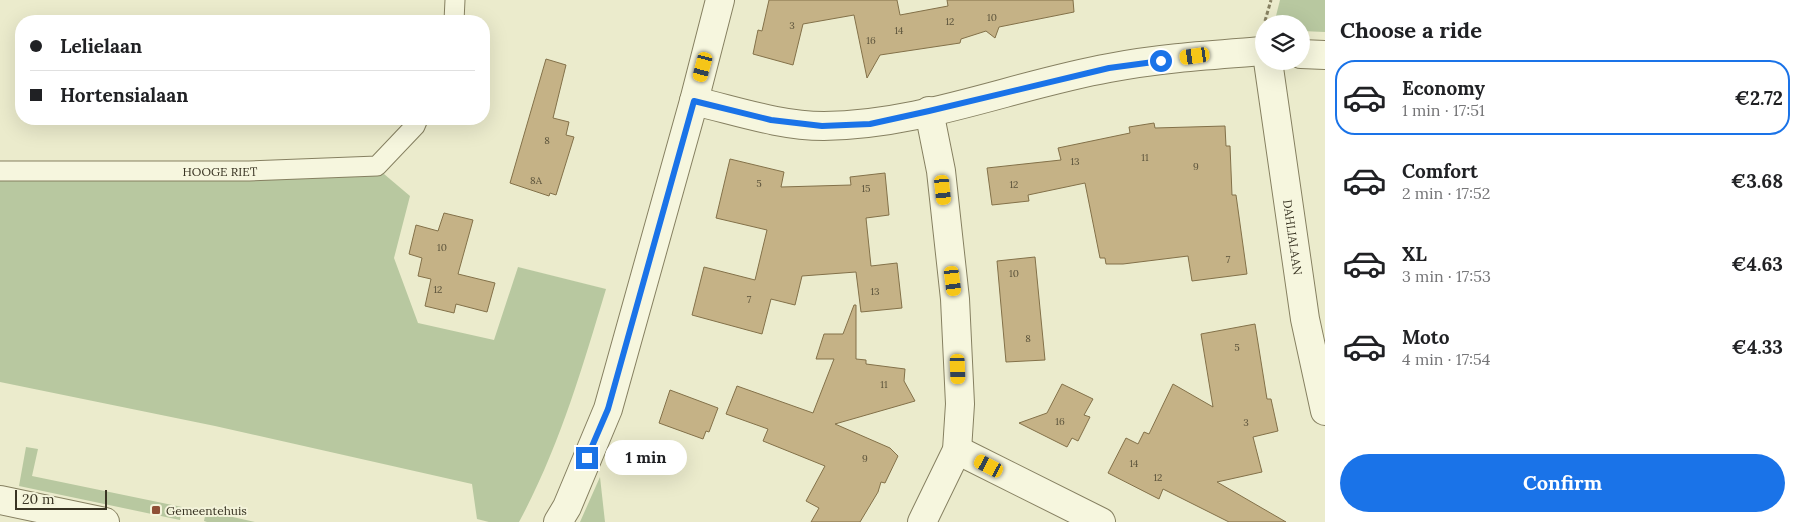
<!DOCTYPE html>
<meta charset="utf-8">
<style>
:root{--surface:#fff;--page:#f2f2f2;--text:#202124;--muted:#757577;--line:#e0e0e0;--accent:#1a73e8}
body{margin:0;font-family:Lora,serif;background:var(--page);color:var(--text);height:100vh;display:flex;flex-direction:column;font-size:19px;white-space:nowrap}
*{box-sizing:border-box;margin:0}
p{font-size:16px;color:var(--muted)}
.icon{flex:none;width:28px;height:28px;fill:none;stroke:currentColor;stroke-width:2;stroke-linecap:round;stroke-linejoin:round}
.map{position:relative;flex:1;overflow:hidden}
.side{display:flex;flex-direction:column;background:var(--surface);width:475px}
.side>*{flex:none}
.hud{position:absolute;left:15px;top:15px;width:475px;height:110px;border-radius:20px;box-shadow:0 5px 20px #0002;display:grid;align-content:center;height:110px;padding:0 15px;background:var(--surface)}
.buttons{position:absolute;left:1255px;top:15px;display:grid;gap:10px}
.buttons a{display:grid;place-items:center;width:55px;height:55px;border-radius:50%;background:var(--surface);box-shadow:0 5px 20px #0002;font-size:25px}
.scale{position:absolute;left:15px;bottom:12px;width:92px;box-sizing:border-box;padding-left:5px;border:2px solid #393423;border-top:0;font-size:14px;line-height:18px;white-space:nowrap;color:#393423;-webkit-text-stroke:4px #f3f3da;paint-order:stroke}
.end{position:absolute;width:22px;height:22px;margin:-11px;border:6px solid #1a73e8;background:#fff;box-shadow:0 0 0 2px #fff}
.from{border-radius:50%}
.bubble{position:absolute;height:35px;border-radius:18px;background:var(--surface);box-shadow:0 5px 20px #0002;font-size:16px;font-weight:700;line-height:35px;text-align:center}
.car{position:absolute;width:15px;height:30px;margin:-15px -8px;border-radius:6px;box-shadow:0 0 4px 1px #0007;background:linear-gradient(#f5c518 24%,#345 0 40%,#f5c518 0 76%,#345 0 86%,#f5c518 0)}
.hud b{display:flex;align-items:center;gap:18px;height:48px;font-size:19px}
.hud b+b{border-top:1px solid var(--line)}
.hud i{width:12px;height:12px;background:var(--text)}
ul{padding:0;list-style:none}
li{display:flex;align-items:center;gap:15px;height:75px;margin:0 10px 8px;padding:0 5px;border:2px solid transparent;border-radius:20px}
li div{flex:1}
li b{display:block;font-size:19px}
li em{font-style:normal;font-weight:700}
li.on{border-color:var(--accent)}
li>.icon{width:45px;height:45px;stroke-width:1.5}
h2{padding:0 15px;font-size:22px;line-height:60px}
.cta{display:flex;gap:10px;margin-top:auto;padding:10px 15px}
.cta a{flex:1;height:58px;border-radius:30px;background:var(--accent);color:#fff;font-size:20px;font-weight:700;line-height:58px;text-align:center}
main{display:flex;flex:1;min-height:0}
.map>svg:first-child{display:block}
.green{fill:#b8c8a0}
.building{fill:#c5b286;stroke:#837149}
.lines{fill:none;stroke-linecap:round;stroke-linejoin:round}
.service-casing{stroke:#868061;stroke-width:21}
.minor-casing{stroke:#868061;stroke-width:30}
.tertiary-casing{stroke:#868061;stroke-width:30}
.path{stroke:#868061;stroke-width:3;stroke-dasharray:4 2.5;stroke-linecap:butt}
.service{stroke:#f6f6de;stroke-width:19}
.minor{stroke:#f6f6de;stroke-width:28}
.tertiary{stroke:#f6f6de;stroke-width:28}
.route{stroke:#1a73e8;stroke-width:6}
.poi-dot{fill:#8f5037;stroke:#f3f3da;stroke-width:2}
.labels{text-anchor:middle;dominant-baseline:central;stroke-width:4;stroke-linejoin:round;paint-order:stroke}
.number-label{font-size:10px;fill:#5c543c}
.street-label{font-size:12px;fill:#393423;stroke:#f3f3da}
.poi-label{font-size:12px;fill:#393423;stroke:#f3f3da;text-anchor:start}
</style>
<main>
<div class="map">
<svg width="1325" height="522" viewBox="0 0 1325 522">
<rect width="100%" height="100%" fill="#ebebcc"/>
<path class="green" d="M 1280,0 L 1325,0 L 1325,32 L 1301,31 L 1301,24 L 1274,24 Z
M 384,174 L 410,196 L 394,258 L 418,323 L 494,340 L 518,267 L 606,289 C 582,369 559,448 519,522 L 489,522 L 477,519 L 472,484 L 215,426 L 0,382 L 0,178 Z
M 26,447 L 38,449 L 32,476 L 182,507 L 180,520 L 19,486 Z
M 600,477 L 605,522 L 580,522 Z
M 206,511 L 255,522 L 207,522 L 204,521 Z"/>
<path class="building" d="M 769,0 L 897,0 L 900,15 L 948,6 L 947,0 L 1073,0 L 1074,12 L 999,27 L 995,38 L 986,31 L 961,39 L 960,43 L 880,55 L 867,78 L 854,15 L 803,24 L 793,65 L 753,54 L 758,30 L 762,31 Z
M 546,59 L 566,65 L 553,118 L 569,122 L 566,135 L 574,137 L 556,195 L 550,193 L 549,196 L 510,183 Z
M 1154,123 L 1155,128 L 1225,126 L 1226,146 L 1230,146 L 1232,195 L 1236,195 L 1247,274 L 1192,281 L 1188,256 L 1123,264 L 1106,264 L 1105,258 L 1100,258 L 1085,183 L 1028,195 L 1029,201 L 992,205 L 987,168 L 1061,160 L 1058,148 L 1130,133 L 1129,127 Z
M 730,159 L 784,172 L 781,187 L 851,185 L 850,177 L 885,173 L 889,215 L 866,218 L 871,266 L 897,263 L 902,308 L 861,312 L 856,272 L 802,276 L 795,305 L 771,299 L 762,334 L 692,315 L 704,267 L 755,280 L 767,230 L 716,218 Z
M 444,213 L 473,220 L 458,274 L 495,283 L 487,312 L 456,304 L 454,313 L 425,306 L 431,279 L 418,276 L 422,258 L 409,254 L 416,225 L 438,231 Z
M 1035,257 L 1045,360 L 1006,362 L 997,261 Z
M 854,305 L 856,305 L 856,359 L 866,360 L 866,364 L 905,369 L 904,381 L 915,401 L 835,424 L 890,448 L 898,456 L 885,483 L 881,482 L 878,492 L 860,522 L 811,522 L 819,508 L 806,501 L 825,466 L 763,441 L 768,429 L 726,414 L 737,386 L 813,413 L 834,359 L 816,359 L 824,334 L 843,334 Z
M 1255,324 L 1267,399 L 1271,399 L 1278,431 L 1253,437 L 1262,472 L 1217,482 L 1286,522 L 1229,522 L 1163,489 L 1159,499 L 1108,473 L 1126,438 L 1138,444 L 1144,432 L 1149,434 L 1173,384 L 1213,407 L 1201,334 Z
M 1062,384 L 1093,399 L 1084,415 L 1090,417 L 1078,441 L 1072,438 L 1067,447 L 1019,423 L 1047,413 Z
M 670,390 L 718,408 L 709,432 L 706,431 L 703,439 L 659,423 Z"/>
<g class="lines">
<g class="service-casing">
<g id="service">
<path d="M 454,21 L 455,0"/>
<path id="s1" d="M 0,171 L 249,171 L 377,166 L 415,126 L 418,119"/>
</g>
</g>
<g class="minor-casing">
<g id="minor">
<path d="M 1301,54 L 1325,55"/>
<path id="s2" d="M 1268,61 L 1305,319 L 1325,411"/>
<path d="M 694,101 C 737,111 780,126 824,126 C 922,125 1014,85 1109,68 C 1160,58 1212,55 1264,51"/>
<path d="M 957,450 L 1101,522"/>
<path d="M 0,500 L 105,522"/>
<path d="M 922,522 L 957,450 L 960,404 L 955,299 L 941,171 L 929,111"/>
</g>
</g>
<g class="tertiary-casing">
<path id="tertiary" d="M 558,522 L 567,507 L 608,409 L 694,101 L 720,0"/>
</g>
<path class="path" d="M 1265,21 L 1271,0"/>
<use href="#service" class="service"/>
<use href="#minor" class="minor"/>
<use href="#tertiary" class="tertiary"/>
</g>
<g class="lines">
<path class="route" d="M 587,458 L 608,409 L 694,101 L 771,120 L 822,126 L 870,124 L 929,111 L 1109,68 L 1161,61"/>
</g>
<rect class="poi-dot" x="151" y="505" width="10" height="10" rx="2.5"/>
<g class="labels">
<g class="number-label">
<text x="992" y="17">10</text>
<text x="950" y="21">12</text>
<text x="792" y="25">3</text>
<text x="899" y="30">14</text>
<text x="871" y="40">16</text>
<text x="547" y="140">8</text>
<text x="1145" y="157">11</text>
<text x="1075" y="161">13</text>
<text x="1196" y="166">9</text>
<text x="536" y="180">8A</text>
<text x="759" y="183">5</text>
<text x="1014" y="184">12</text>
<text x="866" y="188">15</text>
<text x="442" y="247">10</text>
<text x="1228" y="259">7</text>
<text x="1014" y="273">10</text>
<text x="438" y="289">12</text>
<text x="875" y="291">13</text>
<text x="749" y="299">7</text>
<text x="1028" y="338">8</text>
<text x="1237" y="347">5</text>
<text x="884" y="384">11</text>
<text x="1060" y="421">16</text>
<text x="1246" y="422">3</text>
<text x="865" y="458">9</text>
<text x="1134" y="463">14</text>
<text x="1158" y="477">12</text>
</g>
<g class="street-label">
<text stroke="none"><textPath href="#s1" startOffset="220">HOOGE RIET</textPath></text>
<text stroke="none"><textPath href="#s2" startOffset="178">DAHLIALAAN</textPath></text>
</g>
<g class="poi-label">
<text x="166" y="510">Gemeentehuis</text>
</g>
</g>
</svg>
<div class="buttons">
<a><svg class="icon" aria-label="layers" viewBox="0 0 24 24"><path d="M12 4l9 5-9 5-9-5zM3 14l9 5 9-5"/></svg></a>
</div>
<div class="scale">20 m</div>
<i class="end from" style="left:1161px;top:61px"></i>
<i class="end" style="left:587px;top:458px"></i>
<div class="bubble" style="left:605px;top:440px;width:82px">1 min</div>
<i class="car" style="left:1195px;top:56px;rotate:262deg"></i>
<i class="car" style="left:703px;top:67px;rotate:195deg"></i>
<i class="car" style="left:943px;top:190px;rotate:174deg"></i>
<i class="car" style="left:953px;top:281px;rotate:173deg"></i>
<i class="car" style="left:958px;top:369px;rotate:178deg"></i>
<i class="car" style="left:989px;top:466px;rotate:297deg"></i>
<div class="hud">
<b><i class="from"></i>Lelielaan</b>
<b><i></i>Hortensialaan</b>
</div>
</div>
<section class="side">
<h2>Choose a ride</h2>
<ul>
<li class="on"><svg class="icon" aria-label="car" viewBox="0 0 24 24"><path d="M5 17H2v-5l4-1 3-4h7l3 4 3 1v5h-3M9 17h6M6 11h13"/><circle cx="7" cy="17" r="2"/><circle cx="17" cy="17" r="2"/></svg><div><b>Economy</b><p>1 min · 17:51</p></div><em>€2.72</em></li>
<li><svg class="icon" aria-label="car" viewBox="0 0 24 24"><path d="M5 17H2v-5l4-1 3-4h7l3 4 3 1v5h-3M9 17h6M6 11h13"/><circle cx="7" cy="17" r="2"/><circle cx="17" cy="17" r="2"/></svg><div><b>Comfort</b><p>2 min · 17:52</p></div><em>€3.68</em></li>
<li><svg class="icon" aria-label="car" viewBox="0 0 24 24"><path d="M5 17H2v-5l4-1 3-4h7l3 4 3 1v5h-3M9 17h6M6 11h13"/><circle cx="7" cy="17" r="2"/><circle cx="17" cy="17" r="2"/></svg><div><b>XL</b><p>3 min · 17:53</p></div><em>€4.63</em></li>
<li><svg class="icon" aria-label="car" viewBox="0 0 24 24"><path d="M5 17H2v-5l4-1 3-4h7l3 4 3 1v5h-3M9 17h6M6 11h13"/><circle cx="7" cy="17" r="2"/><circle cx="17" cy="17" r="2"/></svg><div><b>Moto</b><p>4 min · 17:54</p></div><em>€4.33</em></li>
</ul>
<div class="cta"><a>Confirm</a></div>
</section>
</main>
